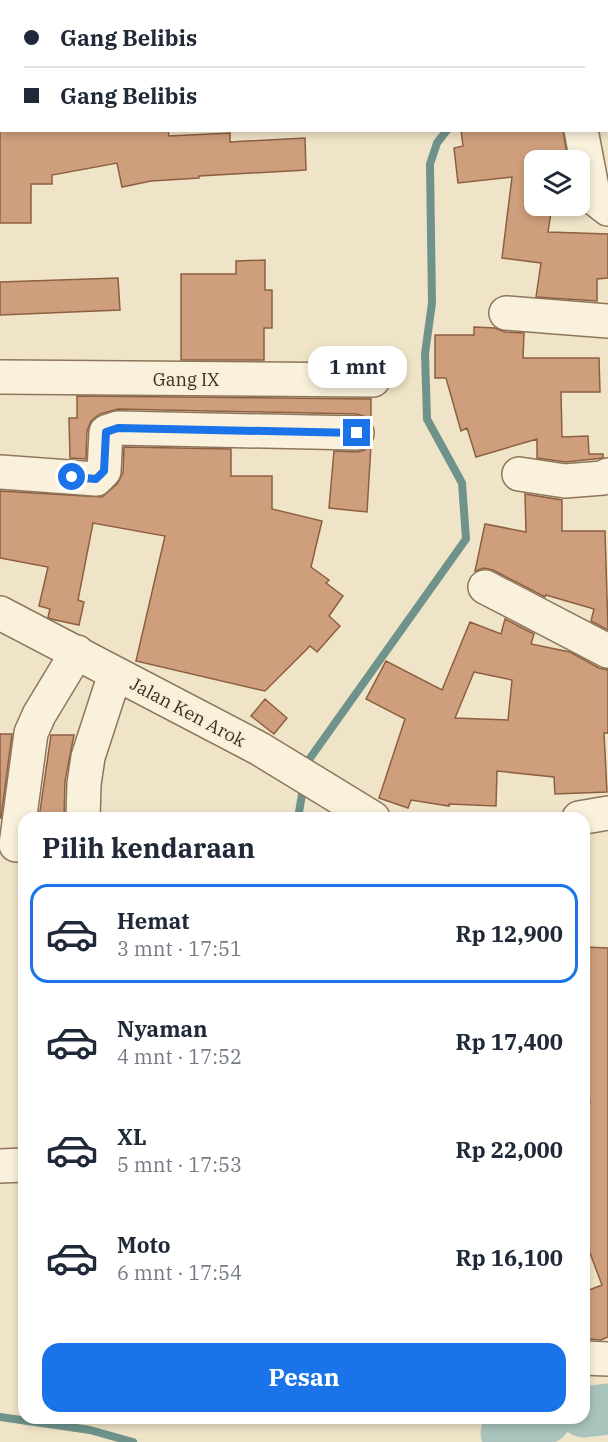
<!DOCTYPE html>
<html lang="id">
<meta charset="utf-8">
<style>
:root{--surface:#fff;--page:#f2f2f3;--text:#1f2937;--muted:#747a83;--line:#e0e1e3;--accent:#1a73e8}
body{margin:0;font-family:"IBM Plex Serif",serif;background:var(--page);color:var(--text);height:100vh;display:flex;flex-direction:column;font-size:22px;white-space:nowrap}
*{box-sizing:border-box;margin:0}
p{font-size:20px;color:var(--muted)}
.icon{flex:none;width:33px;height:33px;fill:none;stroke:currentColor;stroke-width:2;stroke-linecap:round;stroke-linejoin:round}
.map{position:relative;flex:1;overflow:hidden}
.drawer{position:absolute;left:18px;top:812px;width:572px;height:612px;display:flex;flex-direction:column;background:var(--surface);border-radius:18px;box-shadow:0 3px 9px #0003}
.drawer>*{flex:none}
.hud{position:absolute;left:0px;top:0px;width:609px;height:132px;box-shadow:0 3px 9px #0003;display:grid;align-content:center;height:132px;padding:0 24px;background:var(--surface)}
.fabs{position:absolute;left:524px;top:150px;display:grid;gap:12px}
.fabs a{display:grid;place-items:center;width:66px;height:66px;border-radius:12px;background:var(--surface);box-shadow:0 3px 9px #0003;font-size:30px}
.end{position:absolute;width:27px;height:27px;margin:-14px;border:8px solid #1a73e8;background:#fff;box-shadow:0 0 0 3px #fff}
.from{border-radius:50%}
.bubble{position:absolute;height:42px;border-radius:18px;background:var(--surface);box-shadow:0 3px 9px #0003;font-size:20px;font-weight:800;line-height:42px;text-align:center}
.hud b{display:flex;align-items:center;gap:21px;height:57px;font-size:22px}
.hud b+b{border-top:2px solid var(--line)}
.hud i{width:15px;height:15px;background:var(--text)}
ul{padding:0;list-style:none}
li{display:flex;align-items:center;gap:18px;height:99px;margin:0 12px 9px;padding:0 12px;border:3px solid transparent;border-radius:18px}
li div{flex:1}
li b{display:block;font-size:22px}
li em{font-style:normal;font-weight:800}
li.selected{border-color:var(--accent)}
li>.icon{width:54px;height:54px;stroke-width:1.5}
h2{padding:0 24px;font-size:27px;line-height:72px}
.primary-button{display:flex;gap:12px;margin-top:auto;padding:12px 24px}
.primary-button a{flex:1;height:69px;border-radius:18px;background:var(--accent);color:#fff;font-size:24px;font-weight:800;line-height:69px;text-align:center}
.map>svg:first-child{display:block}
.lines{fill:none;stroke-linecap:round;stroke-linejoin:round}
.stream{stroke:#6f938a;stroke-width:8}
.river{stroke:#a9c4bc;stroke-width:51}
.building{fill:#cf9f7d;stroke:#8d5f41;stroke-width:1.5;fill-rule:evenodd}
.minor-casing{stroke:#8d765c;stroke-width:36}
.minor{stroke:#faf1dc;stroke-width:33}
.route{stroke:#1a73e8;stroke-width:8}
.labels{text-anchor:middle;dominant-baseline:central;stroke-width:4.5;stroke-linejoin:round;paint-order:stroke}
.street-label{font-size:18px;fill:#3d2e20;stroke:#f7eed8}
</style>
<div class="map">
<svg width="608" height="1442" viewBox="0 0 608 1442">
<rect width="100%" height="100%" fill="#f0e4c8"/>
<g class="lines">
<path class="stream" d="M 430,2 L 431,0
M 307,770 L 308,761 L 466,539 L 462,483 L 427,419 L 425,354 L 432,303 L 430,164 L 437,143 L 447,130
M 298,818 L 304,783
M 0,1417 L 90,1430 L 133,1442
M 495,1442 L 506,1433 L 506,1418"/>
<path class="river" d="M 584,1412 L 608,1409
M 506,1433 L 546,1418"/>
</g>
<path class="building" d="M 0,130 L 168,130 L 169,136 L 230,133 L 230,142 L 305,138 L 306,170 L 199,176 L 199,178 L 151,181 L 122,187 L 117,163 L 52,175 L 52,184 L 31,184 L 31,223 L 0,223 Z
M 461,130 L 563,130 L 567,156 L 552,160 L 534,160 L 534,206 L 552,206 L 548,232 L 608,234 L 608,278 L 597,279 L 597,301 L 536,297 L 541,263 L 502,258 L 512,177 L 458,183 L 454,148 L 463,146 Z
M 265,260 L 265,290 L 272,290 L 272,328 L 264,328 L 264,360 L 181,360 L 181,274 L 236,274 L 236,261 Z
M 118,278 L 120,310 L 0,315 L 0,282 Z
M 474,327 L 495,328 L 505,332 L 524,333 L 523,358 L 599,358 L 600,392 L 561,392 L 562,437 L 588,436 L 589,454 L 603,454 L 603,458 L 566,462 L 537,458 L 537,439 L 476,457 L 467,428 L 461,431 L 446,378 L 435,378 L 435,335 L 474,335 Z
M 77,396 L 371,399 L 371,421 L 366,417 L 357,414 L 118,409 L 100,414 L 91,421 L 87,431 L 86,459 L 70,458 L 69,418 L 77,418 Z
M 371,445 L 367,512 L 329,508 L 334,451 L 357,452 L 365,450 Z
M 124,447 L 231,449 L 231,476 L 272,476 L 272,509 L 322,521 L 311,567 L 329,580 L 326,583 L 343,596 L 329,616 L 340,626 L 317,652 L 310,646 L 265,691 L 136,661 L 165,536 L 93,523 L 78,600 L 84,602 L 79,625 L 51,619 L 48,617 L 50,609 L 39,606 L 48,567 L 0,558 L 0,491 L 102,497 L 117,484 L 123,473 Z
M 525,494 L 562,500 L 562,531 L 605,531 L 608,630 L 591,621 L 594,609 L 546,595 L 545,597 L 493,570 L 484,568 L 475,571 L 485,524 L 526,532 Z
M 505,619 L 534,634 L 531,644 L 570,652 L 599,668 L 608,670 L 608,733 L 604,733 L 607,792 L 555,794 L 554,777 L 497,771 L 496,806 L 449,804 L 449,806 L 411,800 L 408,808 L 379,798 L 405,719 L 366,699 L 386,661 L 442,690 L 470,622 L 501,634 ZM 474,672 L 512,680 L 508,720 L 455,718 Z
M 265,699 L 287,718 L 274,734 L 251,716 Z
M 0,734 L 12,734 L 1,818 L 0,818 Z
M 51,735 L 74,735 L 65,781 L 64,818 L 39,818 Z
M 584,947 L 608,948 L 608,1337 L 601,1340 L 588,1339 L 584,1329 L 584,1292 L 602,1285 L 584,1237 L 584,1104 L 590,1103 L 584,1068 Z"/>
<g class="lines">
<g class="minor-casing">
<path id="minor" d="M 0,75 L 2,74
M 581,130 L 594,198 L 608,209
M 506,313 L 608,321
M 0,377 L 373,380
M 0,472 L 96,479 L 104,471 L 106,432 L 118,428 L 357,433
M 519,474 L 565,481 L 603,478 L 608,475
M 485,587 L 608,651
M 0,613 L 260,749 L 373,818
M 83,818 L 84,784 L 88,757 L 115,674
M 579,818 L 608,813
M 16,845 L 31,733 L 39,715 L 77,652
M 0,1166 L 24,1165
M 584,1358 L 608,1359"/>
</g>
<use href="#minor" class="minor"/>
</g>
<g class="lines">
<path class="route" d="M 72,477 L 96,479 L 104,471 L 106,432 L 118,428 L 357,433"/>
</g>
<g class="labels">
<g class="street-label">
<text x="186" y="379">Gang IX</text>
<text transform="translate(188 712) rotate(28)">Jalan Ken Arok</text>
</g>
</g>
</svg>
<div class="fabs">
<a><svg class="icon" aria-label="layers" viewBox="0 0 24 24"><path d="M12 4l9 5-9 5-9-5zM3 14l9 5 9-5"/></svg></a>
</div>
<i class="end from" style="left:72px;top:477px"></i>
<i class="end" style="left:357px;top:433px"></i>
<div class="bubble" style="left:308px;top:346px;width:99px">1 mnt</div>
<div class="hud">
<b><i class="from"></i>Gang Belibis</b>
<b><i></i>Gang Belibis</b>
</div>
<section class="drawer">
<h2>Pilih kendaraan</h2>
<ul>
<li class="selected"><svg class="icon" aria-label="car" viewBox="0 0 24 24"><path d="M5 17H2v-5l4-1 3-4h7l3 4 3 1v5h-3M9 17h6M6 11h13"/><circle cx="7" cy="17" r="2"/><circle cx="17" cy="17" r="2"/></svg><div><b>Hemat</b><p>3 mnt · 17:51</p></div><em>Rp 12,900</em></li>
<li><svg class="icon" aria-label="car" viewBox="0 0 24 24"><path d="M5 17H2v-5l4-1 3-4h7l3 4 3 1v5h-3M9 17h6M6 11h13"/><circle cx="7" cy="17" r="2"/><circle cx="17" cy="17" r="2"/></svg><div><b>Nyaman</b><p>4 mnt · 17:52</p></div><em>Rp 17,400</em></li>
<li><svg class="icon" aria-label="car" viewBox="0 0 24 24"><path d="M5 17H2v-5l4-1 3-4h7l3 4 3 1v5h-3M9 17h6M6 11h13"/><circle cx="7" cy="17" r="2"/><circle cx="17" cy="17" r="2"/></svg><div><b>XL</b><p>5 mnt · 17:53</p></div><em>Rp 22,000</em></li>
<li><svg class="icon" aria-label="car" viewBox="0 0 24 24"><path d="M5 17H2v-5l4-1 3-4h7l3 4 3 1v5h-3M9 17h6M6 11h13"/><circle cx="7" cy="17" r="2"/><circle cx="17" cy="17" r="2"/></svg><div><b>Moto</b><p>6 mnt · 17:54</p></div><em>Rp 16,100</em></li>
</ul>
<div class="primary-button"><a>Pesan</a></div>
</section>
</div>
